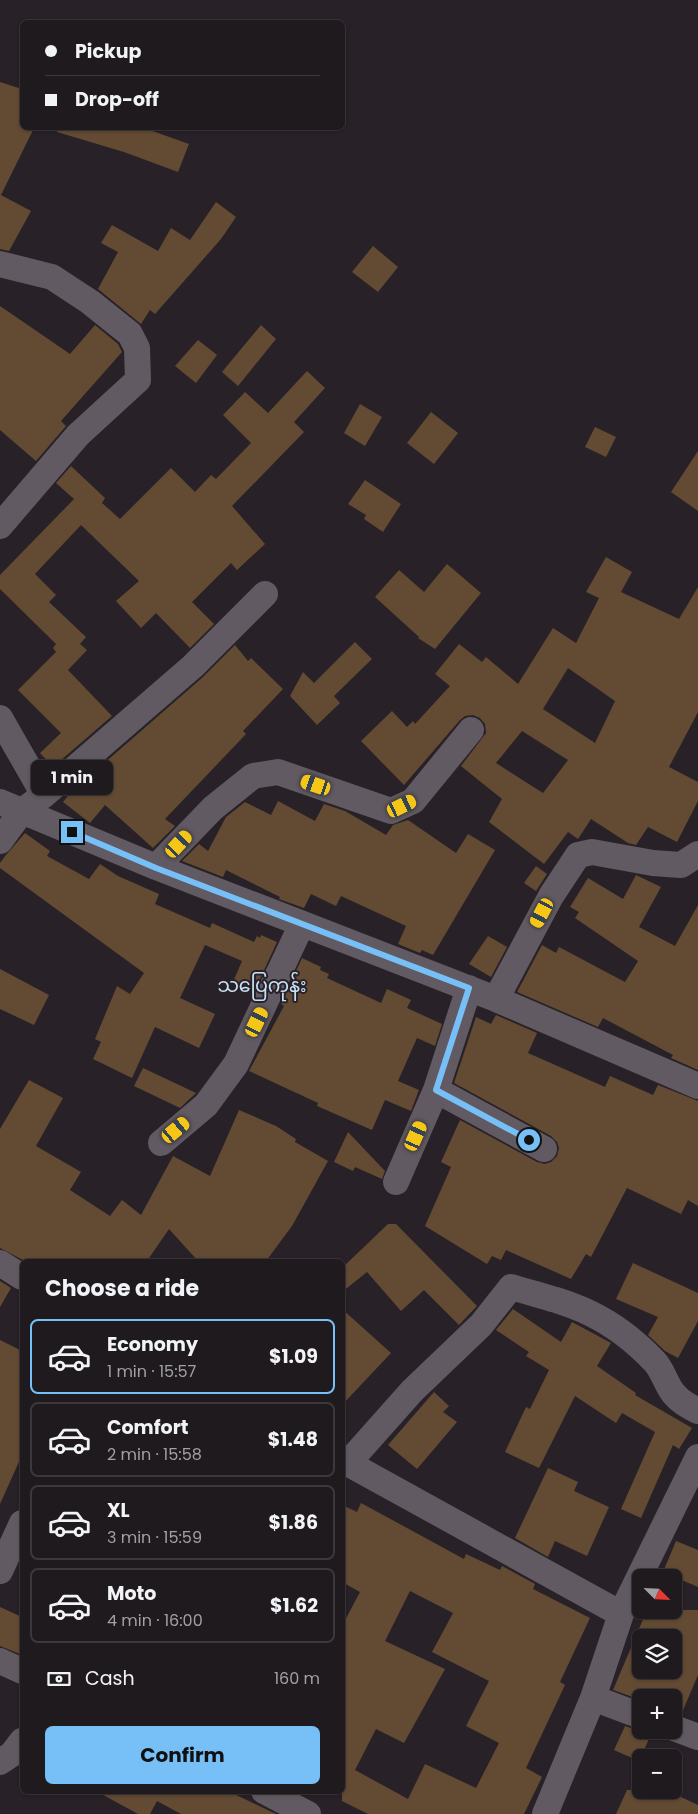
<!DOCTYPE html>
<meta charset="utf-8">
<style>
:root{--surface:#1e1a1e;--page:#262327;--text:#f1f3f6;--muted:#a1a1a4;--line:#3c383c;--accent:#77c0f7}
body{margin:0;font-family:Poppins,"Noto Sans Myanmar",sans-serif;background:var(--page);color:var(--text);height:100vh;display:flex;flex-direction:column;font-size:19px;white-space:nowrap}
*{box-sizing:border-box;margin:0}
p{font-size:16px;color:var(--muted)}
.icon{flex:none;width:28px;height:28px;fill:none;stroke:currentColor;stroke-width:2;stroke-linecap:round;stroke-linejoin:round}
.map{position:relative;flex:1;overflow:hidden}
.sheet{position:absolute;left:20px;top:1259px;width:325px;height:535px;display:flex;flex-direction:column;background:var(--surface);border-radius:8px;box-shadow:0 1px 4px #0004,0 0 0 1px var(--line)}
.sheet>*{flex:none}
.guide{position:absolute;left:20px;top:20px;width:325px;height:110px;border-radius:8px;box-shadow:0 1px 4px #0004,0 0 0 1px var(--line);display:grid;align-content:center;height:110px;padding:0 25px;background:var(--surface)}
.needle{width:32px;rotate:114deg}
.controls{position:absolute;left:632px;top:1569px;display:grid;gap:10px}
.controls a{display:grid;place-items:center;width:50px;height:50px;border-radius:8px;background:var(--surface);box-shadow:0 1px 4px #0004,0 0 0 1px var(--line);font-size:25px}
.end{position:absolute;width:22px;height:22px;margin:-11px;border:6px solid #77c0f7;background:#111;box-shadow:0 0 0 2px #111}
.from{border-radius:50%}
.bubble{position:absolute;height:35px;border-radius:8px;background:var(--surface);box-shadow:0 1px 4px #0004,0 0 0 1px var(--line);font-size:16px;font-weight:700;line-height:35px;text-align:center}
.car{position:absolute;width:15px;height:30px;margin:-15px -8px;border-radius:6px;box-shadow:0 0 4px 1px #0007;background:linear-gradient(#f5c518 24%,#345 0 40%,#f5c518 0 76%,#345 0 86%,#f5c518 0)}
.guide b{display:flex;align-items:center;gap:18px;height:48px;font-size:19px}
.guide b+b{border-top:1px solid var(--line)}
.guide i{width:12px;height:12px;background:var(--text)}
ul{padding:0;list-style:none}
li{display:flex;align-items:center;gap:15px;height:75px;margin:0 10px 8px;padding:0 15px;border:2px solid var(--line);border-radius:8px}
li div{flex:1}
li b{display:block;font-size:19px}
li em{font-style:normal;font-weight:700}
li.active{border-color:var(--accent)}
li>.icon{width:45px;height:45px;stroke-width:1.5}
h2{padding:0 25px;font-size:22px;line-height:60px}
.pay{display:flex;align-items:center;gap:12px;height:55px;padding:0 25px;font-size:19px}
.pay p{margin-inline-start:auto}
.button{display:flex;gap:10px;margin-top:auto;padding:10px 25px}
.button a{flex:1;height:58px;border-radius:8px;background:var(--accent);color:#111;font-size:20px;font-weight:700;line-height:58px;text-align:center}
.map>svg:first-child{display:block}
.building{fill:#634a33;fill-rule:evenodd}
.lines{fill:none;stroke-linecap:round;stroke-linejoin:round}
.minor{stroke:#615a62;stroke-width:26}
.route{stroke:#77c0f7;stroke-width:6}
.labels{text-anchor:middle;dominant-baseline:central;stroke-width:4;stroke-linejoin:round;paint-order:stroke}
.quarter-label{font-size:19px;fill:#c7e1f6;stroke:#282228}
</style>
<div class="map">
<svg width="698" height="1814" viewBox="0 0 698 1814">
<rect width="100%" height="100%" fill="#282228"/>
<path class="building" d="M 0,82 L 22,89 L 22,128 L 34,128 L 1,195 L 31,211 L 9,251 L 0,249 Z
M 58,128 L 144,128 L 189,144 L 178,172 L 124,152 L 57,132 Z
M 216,202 L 236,217 L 221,239 L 155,314 L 150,310 L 141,324 L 98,289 L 118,252 L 101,243 L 112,225 L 158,251 L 171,228 L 190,240 Z
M 373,246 L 398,267 L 378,292 L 352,272 Z
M 0,306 L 70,354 L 95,325 L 118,344 L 122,352 L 61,421 L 66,426 L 36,461 L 0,430 Z
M 261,325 L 276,339 L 238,386 L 222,372 Z
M 198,340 L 217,355 L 196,383 L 175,366 Z
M 307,371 L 325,388 L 294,422 L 304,432 L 232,506 L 265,544 L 237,570 L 231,563 L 192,602 L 214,624 L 190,648 L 156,613 L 141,628 L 116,601 L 139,581 L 81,525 L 35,574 L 56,595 L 49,602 L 86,637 L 80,644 L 87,650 L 68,670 L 112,716 L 53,767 L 40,753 L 61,733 L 18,690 L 56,652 L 53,648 L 56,644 L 0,589 L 0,575 L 74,499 L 56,483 L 71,466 L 105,498 L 102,503 L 120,519 L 171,468 L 195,492 L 211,475 L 216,479 L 251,443 L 223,415 L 245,392 L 268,413 Z
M 360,404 L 382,417 L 365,446 L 344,433 Z
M 431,412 L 458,433 L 434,464 L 407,443 Z
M 595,427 L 616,437 L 606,457 L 585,447 Z
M 698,451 L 698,511 L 671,492 Z
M 365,480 L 401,504 L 383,532 L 364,519 L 366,515 L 348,504 Z
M 606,557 L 632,572 L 621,592 L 679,619 L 698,587 L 698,712 L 669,767 L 698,782 L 698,801 L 677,842 L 648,827 L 636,845 L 628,843 L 591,819 L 578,839 L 568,832 L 544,864 L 489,822 L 502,799 L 461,766 L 486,733 L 485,724 L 480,718 L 473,715 L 465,716 L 460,720 L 404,785 L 361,741 L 392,711 L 407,727 L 413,721 L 415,724 L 450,686 L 435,674 L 459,644 L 482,662 L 486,657 L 518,684 L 553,628 L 576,643 L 599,598 L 586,592 ZM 568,668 L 615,701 L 595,743 L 543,709 ZM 522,731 L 568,760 L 543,793 L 496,763 Z
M 447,564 L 481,593 L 435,649 L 418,638 L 419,637 L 375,597 L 399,570 L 424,592 Z
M 355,642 L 372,659 L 334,696 L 340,703 L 317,725 L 290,696 L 303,672 L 314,683 Z
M 235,645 L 248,661 L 251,658 L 283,689 L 243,731 L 246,734 L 165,819 L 175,826 L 153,848 L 105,805 L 90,823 L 63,802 L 71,792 L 203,677 Z
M 278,801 L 315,821 L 324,804 L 345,811 L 386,835 L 393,825 L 408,820 L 456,853 L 468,834 L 495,850 L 433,955 L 422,950 L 420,953 L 398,944 L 406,926 L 341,896 L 336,906 L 311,894 L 304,908 L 279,899 L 280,897 L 226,870 L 223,877 L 182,861 L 199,844 L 208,851 L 226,817 L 245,802 L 271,815 Z
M 25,833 L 50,851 L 47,856 L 89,879 L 100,864 L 118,876 L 159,894 L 155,904 L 210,928 L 212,923 L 254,942 L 257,936 L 260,938 L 261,935 L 277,942 L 254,992 L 233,982 L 242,961 L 205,945 L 180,998 L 215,1014 L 199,1048 L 155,1027 L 132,1078 L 93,1059 L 101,1042 L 95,1039 L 117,986 L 130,994 L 144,973 L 0,868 L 0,863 L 6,855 Z
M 536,866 L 547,874 L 536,891 L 524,883 Z
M 636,875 L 661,887 L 639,927 L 675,946 L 698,905 L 698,1070 L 671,1058 L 673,1055 L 603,1018 L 598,1027 L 517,992 L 542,945 L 556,953 L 559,947 L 625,982 L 638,961 L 575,918 L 579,912 L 570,907 L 588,878 L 623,899 Z
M 488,936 L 507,947 L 491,977 L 469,964 Z
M 302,958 L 321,967 L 320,970 L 329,974 L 327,978 L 381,1003 L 387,989 L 411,1000 L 407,1008 L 442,1024 L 435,1046 L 417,1038 L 398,1081 L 419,1090 L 411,1111 L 385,1100 L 372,1130 L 317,1106 L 318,1103 L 249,1071 L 284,1006 L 281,1004 Z
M 0,969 L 49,995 L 34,1025 L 0,1009 Z
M 496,1015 L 537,1033 L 528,1053 L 605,1087 L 610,1076 L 653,1095 L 658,1085 L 698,1101 L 698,1206 L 688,1200 L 681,1214 L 627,1188 L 591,1257 L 586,1254 L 571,1279 L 506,1250 L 501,1260 L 492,1256 L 487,1264 L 425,1226 L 451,1167 L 441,1162 L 460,1120 L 537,1162 L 545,1164 L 551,1162 L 557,1156 L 559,1148 L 557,1142 L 551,1136 L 454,1083 L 476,1017 L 491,1024 Z
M 143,1068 L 196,1093 L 180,1108 L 134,1086 Z
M 29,1080 L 63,1098 L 36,1146 L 81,1172 L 70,1190 L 110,1216 L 122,1200 L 141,1215 L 173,1156 L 210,1176 L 239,1110 L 276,1126 L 296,1139 L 295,1142 L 328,1161 L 292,1226 L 266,1261 L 198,1261 L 169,1229 L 147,1261 L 25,1261 L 0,1248 L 0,1129 Z
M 348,1132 L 385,1171 L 382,1179 L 355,1167 L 353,1171 L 334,1162 Z
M 388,1224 L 396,1224 L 477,1306 L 459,1325 L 424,1290 L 401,1311 L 367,1272 L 342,1292 L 342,1268 Z
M 633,1263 L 698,1293 L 698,1321 L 678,1358 L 665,1351 L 648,1335 L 658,1317 L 616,1299 Z
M 0,1281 L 11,1288 L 0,1307 Z
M 342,1309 L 391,1353 L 342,1405 Z
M 513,1309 L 561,1342 L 572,1322 L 611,1343 L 597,1366 L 636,1393 L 635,1395 L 692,1428 L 679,1449 L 673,1445 L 641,1518 L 621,1509 L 655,1432 L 622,1413 L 616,1423 L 575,1396 L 539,1468 L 505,1452 L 526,1407 L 530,1409 L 549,1370 L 526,1356 L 529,1352 L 496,1330 Z
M 0,1340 L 22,1351 L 22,1455 L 0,1504 Z
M 434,1392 L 449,1406 L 443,1412 L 457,1422 L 417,1469 L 388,1445 Z
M 548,1468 L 578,1482 L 574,1491 L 609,1507 L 587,1556 L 555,1541 L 548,1557 L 515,1538 Z
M 361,1503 L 464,1559 L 466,1554 L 500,1570 L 502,1566 L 535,1584 L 533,1589 L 590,1618 L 560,1682 L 565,1685 L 526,1768 L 542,1777 L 524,1814 L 368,1814 L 342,1801 L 342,1626 L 360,1592 L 342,1582 L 342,1505 L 357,1512 ZM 410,1591 L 453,1613 L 432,1652 L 489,1681 L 466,1726 L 499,1743 L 476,1788 L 425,1764 L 408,1799 L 355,1770 L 376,1729 L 404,1743 L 445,1669 L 385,1641 Z
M 676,1541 L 698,1550 L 698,1587 L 663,1572 Z
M 0,1607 L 22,1617 L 22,1647 L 20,1654 L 0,1646 Z
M 647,1610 L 698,1610 L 698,1675 L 681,1715 L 674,1713 L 674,1698 L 641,1698 L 641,1700 L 613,1690 ZM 641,1638 L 674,1638 L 674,1670 L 641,1670 Z
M 625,1726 L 636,1730 L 653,1730 L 639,1761 L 614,1750 Z
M 627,1790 L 666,1790 L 698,1805 L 698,1814 L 616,1814 Z
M 96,1791 L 228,1791 L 276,1814 L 181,1814 L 157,1801 L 150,1814 L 138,1814 Z"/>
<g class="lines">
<path class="minor" d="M 0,264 L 52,277 L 90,302 L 130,334 L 137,348 L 138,380 L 78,435 L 0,526
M 0,718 L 44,795
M 0,802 L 156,867 L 496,999 L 698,1086
M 0,841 L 22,811 L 44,795 L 193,666 L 265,594
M 156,867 L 213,808 L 253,776 L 278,772 L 391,811 L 413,801 L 471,730
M 496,999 L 551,896 L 578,855 L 592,852 L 653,863 L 681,865 L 698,854
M 436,1090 L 544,1149
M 161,1143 L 206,1105 L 236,1064 L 302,924
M 396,1182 L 436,1090 L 469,988
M 0,1263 L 22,1277
M 342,1460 L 621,1614
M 348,1463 L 412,1391 L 481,1325 L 511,1287 C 572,1304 608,1313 654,1361 C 662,1369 665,1381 671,1390 C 677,1400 688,1406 698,1411
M 0,1571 L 22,1523
M 0,1661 L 22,1671
M 593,1698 L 641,1716
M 674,1728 L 698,1737
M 0,1762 L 12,1754 L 22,1741
M 264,1791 L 308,1814
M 545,1814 L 593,1698 L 621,1614 L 698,1457"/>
</g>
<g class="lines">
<path class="route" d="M 72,832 L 156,868 L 469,988 L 436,1090 L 529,1140"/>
</g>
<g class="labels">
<g class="quarter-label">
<text x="262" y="985">သပြေကုန်း</text>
</g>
</g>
</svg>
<div class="controls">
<a><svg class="needle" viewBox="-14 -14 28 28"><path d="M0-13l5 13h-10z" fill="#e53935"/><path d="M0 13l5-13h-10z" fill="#a1a1a4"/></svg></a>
<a><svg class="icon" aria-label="layers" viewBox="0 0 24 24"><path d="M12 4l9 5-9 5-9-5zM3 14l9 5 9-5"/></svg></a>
<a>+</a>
<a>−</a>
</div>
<i class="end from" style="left:529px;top:1140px"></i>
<i class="end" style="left:72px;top:832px"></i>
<div class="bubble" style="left:31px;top:760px;width:82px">1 min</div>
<i class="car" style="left:316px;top:785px;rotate:289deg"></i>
<i class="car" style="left:402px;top:806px;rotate:64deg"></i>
<i class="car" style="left:179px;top:844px;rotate:43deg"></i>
<i class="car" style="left:542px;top:913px;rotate:208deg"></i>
<i class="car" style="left:257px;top:1022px;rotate:26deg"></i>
<i class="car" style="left:176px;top:1130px;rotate:50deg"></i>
<i class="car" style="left:416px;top:1136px;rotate:24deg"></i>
<div class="guide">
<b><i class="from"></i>Pickup</b>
<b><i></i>Drop-off</b>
</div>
<section class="sheet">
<h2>Choose a ride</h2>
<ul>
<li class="active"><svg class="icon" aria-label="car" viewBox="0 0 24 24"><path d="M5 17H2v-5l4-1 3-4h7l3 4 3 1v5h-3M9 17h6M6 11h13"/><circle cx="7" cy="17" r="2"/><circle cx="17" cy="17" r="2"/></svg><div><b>Economy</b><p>1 min · 15:57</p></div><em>$1.09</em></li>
<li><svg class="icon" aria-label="car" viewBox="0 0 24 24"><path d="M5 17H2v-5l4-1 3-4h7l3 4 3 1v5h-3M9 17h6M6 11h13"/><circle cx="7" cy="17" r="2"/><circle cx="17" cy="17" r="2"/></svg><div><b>Comfort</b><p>2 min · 15:58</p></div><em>$1.48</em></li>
<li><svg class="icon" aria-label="car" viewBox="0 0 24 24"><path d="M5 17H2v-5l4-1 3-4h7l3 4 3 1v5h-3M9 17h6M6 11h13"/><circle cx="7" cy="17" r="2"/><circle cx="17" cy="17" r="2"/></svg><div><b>XL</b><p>3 min · 15:59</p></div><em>$1.86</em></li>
<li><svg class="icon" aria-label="car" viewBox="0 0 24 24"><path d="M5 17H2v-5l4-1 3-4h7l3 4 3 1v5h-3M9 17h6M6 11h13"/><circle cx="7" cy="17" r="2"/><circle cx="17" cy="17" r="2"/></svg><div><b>Moto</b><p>4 min · 16:00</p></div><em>$1.62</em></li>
</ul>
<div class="pay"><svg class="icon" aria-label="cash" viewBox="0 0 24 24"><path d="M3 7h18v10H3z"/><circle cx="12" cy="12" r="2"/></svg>Cash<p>160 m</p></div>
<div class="button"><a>Confirm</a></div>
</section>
</div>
